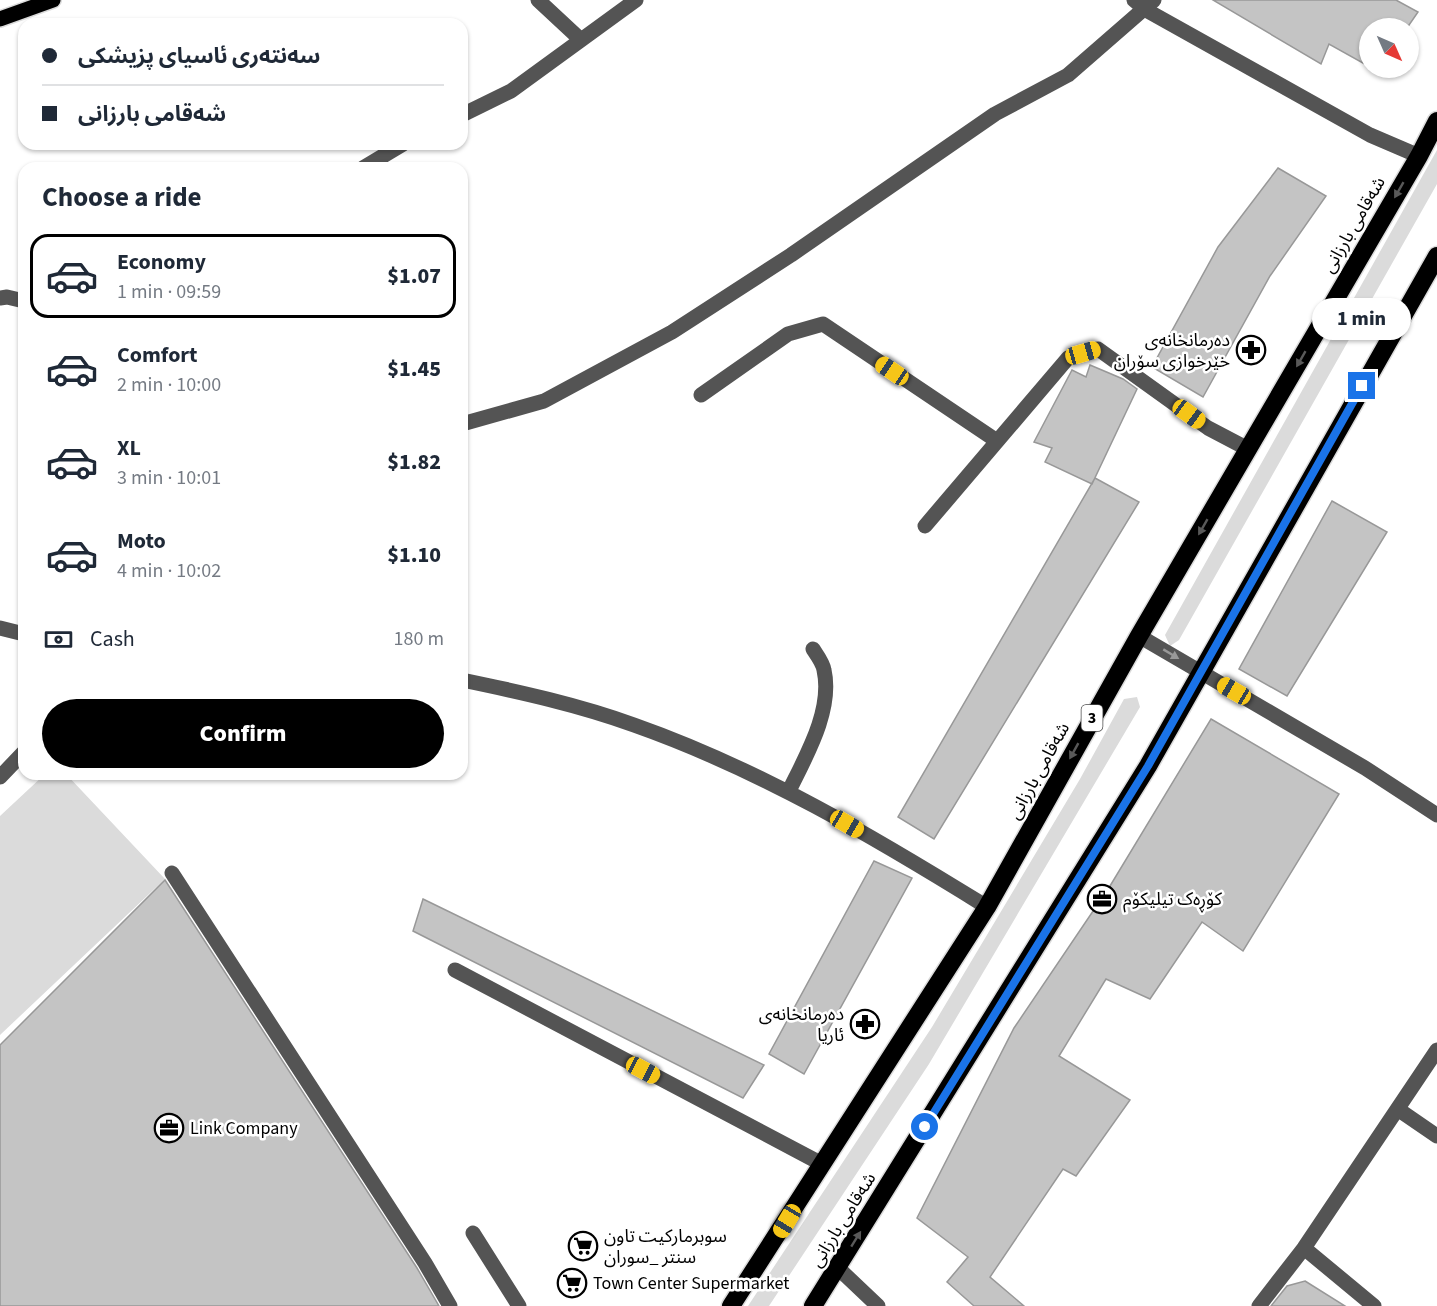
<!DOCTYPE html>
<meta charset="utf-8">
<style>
:root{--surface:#fff;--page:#f2f2f3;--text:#1f2937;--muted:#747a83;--line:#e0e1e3;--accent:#000}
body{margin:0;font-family:"Source Sans 3","Noto Sans Arabic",sans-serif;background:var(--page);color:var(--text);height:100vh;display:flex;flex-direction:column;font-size:22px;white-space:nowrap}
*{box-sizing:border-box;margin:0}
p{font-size:20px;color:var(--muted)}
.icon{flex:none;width:33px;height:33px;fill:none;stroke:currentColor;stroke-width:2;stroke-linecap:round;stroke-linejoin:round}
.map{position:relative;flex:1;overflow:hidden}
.sheet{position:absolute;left:18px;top:162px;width:450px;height:618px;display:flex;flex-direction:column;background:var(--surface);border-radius:18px;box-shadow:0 2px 4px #0004}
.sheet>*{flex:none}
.banner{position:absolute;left:18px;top:18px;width:450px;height:132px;border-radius:18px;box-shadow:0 2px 4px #0004;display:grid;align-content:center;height:132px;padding:0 24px;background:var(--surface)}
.needle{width:39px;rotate:135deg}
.fabs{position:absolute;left:1359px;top:18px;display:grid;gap:12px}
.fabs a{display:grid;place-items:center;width:60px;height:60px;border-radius:50%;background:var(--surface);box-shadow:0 2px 4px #0004;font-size:30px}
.end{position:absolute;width:27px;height:27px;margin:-14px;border:8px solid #1a73e8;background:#fff;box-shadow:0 0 0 3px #fff}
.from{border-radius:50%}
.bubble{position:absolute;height:42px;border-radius:21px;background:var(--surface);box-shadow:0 2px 4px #0004;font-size:20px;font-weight:800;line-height:42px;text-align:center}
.car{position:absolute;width:18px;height:36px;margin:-18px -9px;border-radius:8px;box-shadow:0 0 4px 2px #0007;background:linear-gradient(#f5c518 24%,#345 0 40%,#f5c518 0 76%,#345 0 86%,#f5c518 0)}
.banner b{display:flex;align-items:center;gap:21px;height:57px;font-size:22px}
.banner b+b{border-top:2px solid var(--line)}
.banner i{width:15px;height:15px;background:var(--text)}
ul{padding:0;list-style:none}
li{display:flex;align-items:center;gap:18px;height:84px;margin:0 12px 9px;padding:0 12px;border:3px solid transparent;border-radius:18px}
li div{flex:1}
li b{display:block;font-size:22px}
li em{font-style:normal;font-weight:800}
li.on{border-color:var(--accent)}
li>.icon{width:54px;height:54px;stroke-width:1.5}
h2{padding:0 24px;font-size:27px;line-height:72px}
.pay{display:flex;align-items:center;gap:15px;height:66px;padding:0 24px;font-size:22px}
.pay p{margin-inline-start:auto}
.action{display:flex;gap:12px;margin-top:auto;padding:12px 24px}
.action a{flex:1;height:69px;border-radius:36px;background:var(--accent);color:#fff;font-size:24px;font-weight:800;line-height:69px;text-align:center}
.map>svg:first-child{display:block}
.green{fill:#dbdbdb}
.building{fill:#c4c4c4;stroke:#989898;stroke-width:1.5}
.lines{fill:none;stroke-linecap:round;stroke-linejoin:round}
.major-casing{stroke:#dbdbdb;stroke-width:18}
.highway-casing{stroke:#dbdbdb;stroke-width:21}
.minor{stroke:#545454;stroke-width:15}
.major{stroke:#000;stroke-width:15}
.highway{stroke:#000;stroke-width:18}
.oneway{fill:#595959}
.oneway2{fill:#989898}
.route{stroke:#1a73e8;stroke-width:8}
.labels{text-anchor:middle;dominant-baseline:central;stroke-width:5;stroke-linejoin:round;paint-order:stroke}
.shield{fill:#fff;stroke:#4c4c4c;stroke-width:1.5}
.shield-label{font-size:16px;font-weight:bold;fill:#000}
.street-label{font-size:18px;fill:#000;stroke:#fff}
.poi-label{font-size:18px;fill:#000;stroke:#fff;text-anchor:start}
</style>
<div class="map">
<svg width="1437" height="1306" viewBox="0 0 1437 1306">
<rect width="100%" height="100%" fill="#fff"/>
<path class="green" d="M 1437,150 L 1437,184 L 1179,640 L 1170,646 L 1165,635 Z
M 1137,697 L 1140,707 L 929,1064 L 769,1306 L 748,1306 L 932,1027 L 1080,779 L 1124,699 Z
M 45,774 L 66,774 L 165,879 L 0,1035 L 0,816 Z"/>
<path class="building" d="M 1213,0 L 1396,0 L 1418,12 L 1407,28 L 1370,28 L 1370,67 L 1329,44 L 1321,64 Z
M 1278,168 L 1326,196 L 1270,276 L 1203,397 L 1152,367 L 1218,247 Z
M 1090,365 L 1123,379 L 1137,389 L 1092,484 L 1045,462 L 1052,448 L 1034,442 L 1072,370 L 1086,377 Z
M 1095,478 L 1139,502 L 934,839 L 898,817 Z
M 1332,501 L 1387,532 L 1287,696 L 1239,669 Z
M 1211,719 L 1339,794 L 1243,951 L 1202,922 L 1150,999 L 1106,979 L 1059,1056 L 1130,1100 L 1076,1176 L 1063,1169 L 990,1277 L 1024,1306 L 974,1306 L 947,1282 L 968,1257 L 917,1218 L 1014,1028 L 1110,886 Z
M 874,861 L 912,878 L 804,1074 L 769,1054 Z
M 165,880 L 417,1268 L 439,1306 L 0,1306 L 0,1045 Z
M 423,899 L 764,1065 L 743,1098 L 413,931 Z
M 1305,1281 L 1345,1306 L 1271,1306 L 1287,1286 Z"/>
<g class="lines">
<g class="major-casing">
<path id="major" d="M 0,19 L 53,0"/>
</g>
<g class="highway-casing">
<path id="highway" d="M 731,1306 L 987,907 L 1139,636 L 1419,156 L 1437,121
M 813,1306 L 1148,766 L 1437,256"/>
</g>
<path class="minor" d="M 538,0 L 581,40
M 1134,0 L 1146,10 L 1370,135 L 1419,156
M 462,115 L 511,91 L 636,0
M 363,168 L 403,144
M 0,298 L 7,297 L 24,301
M 701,395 L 788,334 L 823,324 L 997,441
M 462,424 L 544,401 L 672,332 L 791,255 L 995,114 L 1068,75 L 1154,0
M 925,526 L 1068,358 L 1098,349 L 1208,428 L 1248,449
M 0,628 L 24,634
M 1139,636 L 1365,768 L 1437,815
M 462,680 C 520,692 579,705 634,725 C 759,769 874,837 987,907
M 0,777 L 24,752
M 789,791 C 806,756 833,710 824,670 C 823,663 817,655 813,649
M 172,873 L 425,1263 L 450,1306
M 455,970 L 822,1164
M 1399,1110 L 1437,1136
M 473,1233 L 519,1306
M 1304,1248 L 1374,1306
M 838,1268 L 878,1306
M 1259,1306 L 1304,1248 L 1437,1050"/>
<use href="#major" class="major"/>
<use href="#highway" class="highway"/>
</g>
<defs><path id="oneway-solid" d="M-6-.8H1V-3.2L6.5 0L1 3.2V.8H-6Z" transform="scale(1.5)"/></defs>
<g class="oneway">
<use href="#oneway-solid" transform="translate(1399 190) rotate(120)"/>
<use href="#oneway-solid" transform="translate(1301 359) rotate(120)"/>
<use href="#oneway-solid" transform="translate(1203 527) rotate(120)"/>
<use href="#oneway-solid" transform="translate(1074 751) rotate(119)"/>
<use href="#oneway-solid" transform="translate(856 1239) rotate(-58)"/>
</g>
<use class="oneway2" href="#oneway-solid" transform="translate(1171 654) rotate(31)"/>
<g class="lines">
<path class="route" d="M 925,1127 L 1148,766 L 1362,386"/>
</g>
<defs>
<g id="pharmacy-ring" transform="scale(1.5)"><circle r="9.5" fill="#fff" stroke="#000" stroke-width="1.5"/><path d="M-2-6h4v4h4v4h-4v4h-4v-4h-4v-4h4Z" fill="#000"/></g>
<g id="office-ring" transform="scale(1.5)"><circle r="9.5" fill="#fff" stroke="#000" stroke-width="1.5"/><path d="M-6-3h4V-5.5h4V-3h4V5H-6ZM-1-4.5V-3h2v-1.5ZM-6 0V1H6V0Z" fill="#000"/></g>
<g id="supermarket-ring" transform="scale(1.5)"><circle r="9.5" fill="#fff" stroke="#000" stroke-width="1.5"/><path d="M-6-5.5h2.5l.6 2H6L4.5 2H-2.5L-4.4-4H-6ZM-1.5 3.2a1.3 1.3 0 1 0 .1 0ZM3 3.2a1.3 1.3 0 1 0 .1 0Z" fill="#000"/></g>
</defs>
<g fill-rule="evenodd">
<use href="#pharmacy-ring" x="1251" y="350"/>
<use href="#office-ring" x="1102" y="899"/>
<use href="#pharmacy-ring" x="865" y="1024"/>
<use href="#office-ring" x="169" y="1128"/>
<use href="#supermarket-ring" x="583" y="1246"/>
<use href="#supermarket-ring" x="572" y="1283"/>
</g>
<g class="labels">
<rect class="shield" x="1081.5" y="705" width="21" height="26" rx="4.5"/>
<g class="shield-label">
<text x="1092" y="718">3</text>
</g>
<g class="street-label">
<text transform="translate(1354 225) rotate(-60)">شەقامی بارزانی</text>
<text transform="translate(1039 771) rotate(-61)">شەقامی بارزانی</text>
<text transform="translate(843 1220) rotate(-58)">شەقامی بارزانی</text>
</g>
<g class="poi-label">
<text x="1230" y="340" text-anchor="end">دەرمانخانەی<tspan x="1230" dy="21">خێرخوازی سۆران</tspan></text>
<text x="1123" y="899">کۆڕەک تیلیکۆم</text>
<text x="844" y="1014" text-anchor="end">دەرمانخانەی<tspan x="844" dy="21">ئاریا</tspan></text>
<text x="190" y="1128">Link Company</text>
<text x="604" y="1236">سوبرماركيت تاون<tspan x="604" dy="21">سنتر _سوران</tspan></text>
<text x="593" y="1283">Town Center Supermarket</text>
</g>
</g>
</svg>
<div class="fabs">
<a><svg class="needle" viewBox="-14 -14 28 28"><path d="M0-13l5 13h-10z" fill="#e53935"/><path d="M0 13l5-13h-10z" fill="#747a83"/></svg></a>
</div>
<i class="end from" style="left:925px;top:1127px"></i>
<i class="end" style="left:1362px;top:386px"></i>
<div class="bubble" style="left:1312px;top:298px;width:99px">1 min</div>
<i class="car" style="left:1083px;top:353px;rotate:74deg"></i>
<i class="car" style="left:892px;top:371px;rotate:304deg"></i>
<i class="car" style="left:1189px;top:414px;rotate:126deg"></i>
<i class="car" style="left:1234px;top:691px;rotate:300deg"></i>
<i class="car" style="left:847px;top:824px;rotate:120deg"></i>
<i class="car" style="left:643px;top:1070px;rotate:118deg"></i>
<i class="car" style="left:787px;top:1221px;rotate:211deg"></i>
<div class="banner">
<b><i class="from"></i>سەنتەری ئاسیای پزیشکی</b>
<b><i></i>شەقامی بارزانی</b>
</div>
<section class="sheet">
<h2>Choose a ride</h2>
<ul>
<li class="on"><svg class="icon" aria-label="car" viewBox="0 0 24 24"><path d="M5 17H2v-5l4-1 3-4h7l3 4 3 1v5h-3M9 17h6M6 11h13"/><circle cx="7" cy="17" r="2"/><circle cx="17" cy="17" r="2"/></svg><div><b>Economy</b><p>1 min · 09:59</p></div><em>$1.07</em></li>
<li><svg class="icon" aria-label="car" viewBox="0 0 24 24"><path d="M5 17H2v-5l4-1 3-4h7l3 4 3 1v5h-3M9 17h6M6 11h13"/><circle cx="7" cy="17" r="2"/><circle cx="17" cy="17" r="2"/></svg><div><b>Comfort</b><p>2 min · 10:00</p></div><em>$1.45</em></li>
<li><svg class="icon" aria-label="car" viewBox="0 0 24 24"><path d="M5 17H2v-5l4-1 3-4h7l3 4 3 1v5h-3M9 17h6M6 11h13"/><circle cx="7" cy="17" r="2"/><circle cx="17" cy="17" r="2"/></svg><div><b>XL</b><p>3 min · 10:01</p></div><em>$1.82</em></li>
<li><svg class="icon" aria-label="car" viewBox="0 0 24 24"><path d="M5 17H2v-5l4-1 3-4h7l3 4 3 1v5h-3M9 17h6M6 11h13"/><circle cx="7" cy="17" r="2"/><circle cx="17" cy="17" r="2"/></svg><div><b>Moto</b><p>4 min · 10:02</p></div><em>$1.10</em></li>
</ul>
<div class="pay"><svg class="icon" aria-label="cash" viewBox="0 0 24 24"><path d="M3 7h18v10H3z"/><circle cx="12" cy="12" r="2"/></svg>Cash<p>180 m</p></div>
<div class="action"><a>Confirm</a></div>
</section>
</div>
